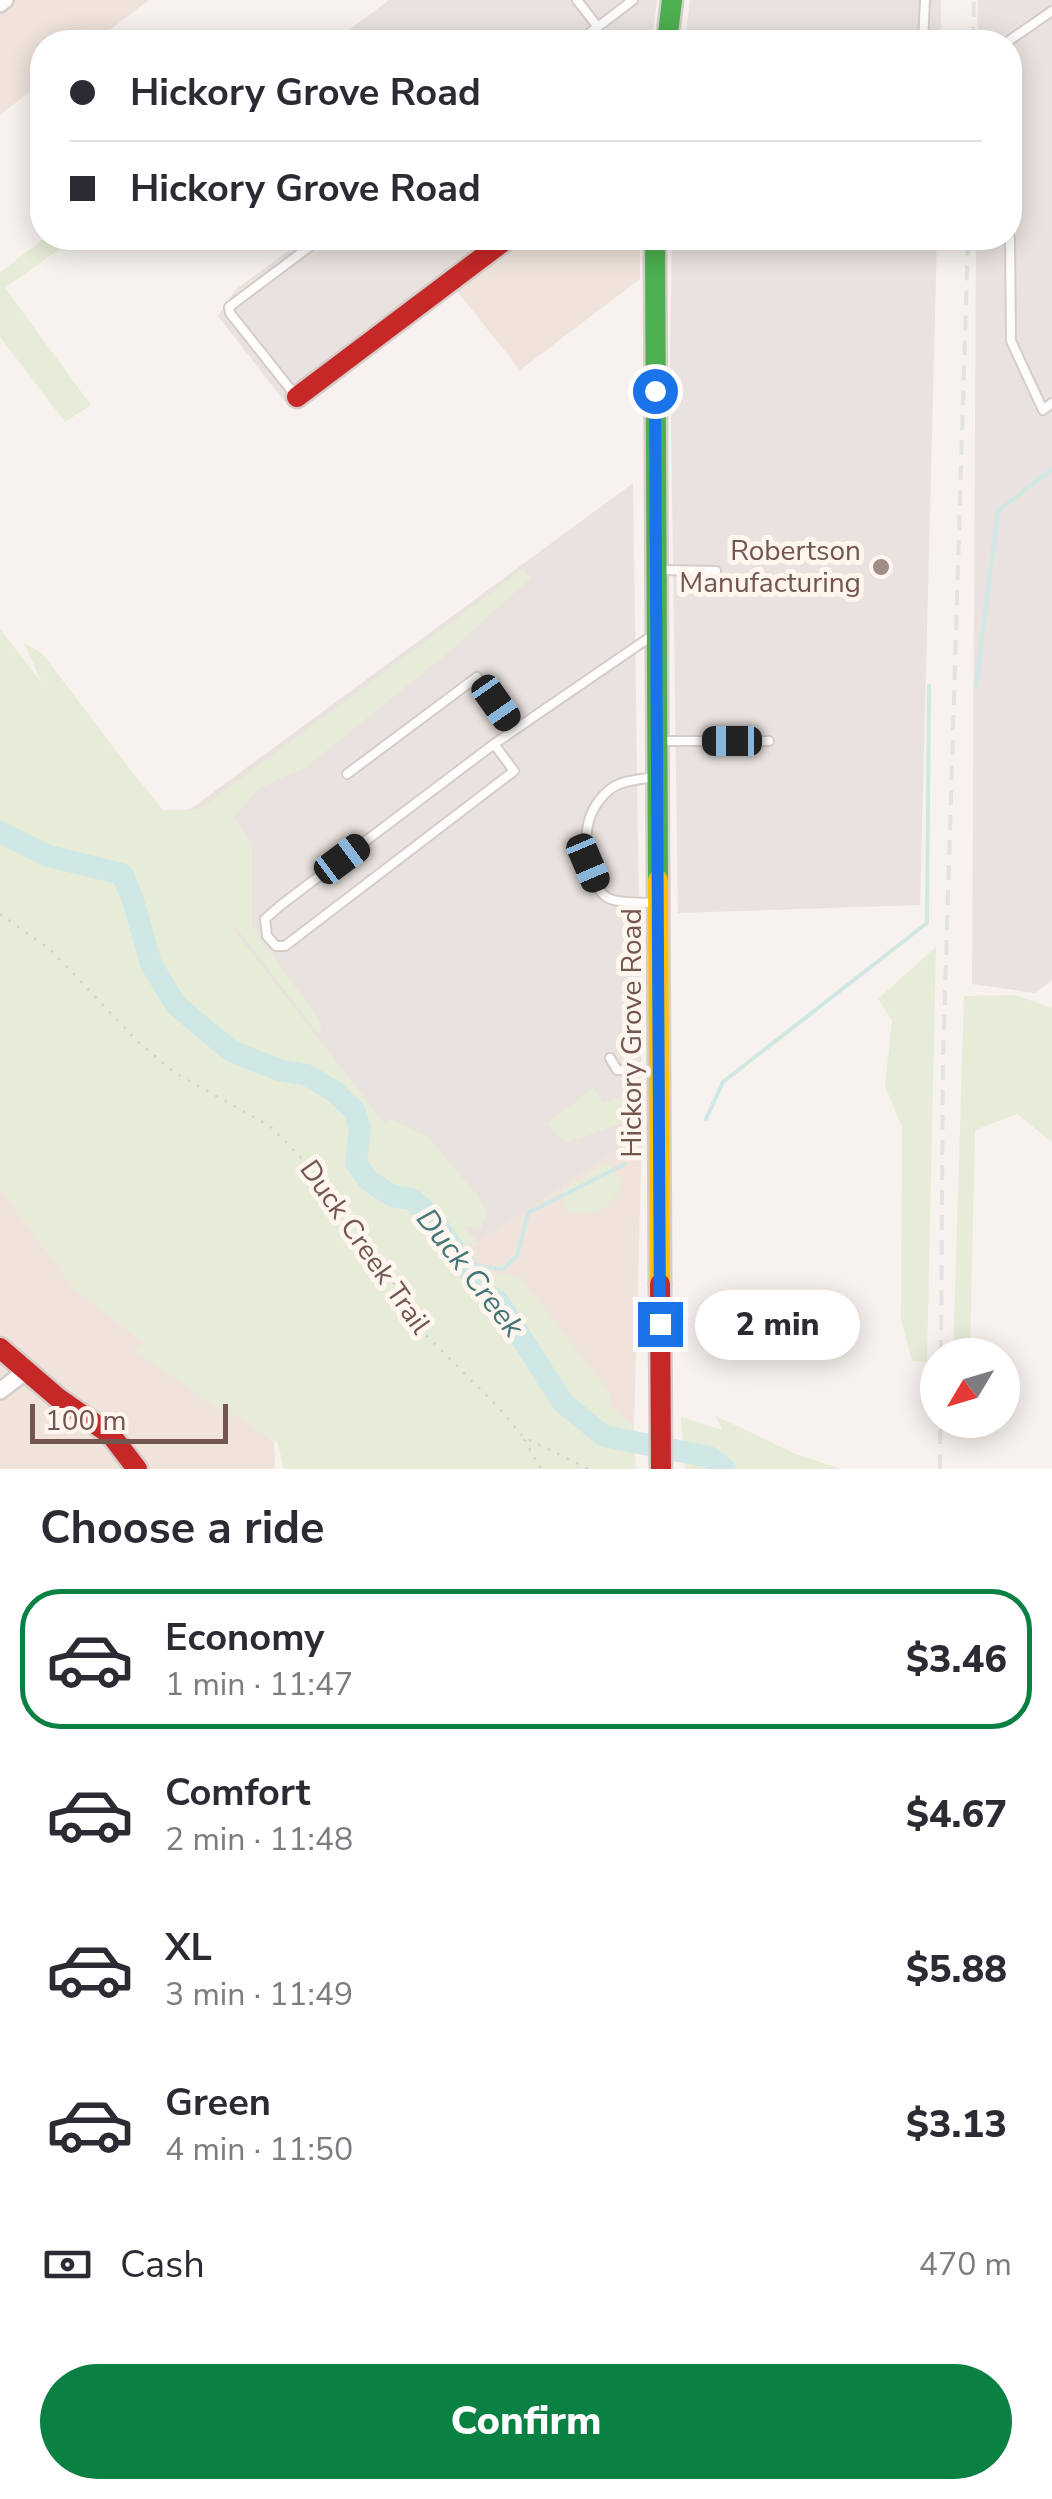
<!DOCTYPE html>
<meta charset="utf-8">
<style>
:root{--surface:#fff;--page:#f7f7f7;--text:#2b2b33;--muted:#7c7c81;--line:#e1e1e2;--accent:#0b8043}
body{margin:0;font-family:"Nunito Sans",sans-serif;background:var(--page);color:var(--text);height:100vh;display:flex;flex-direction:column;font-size:38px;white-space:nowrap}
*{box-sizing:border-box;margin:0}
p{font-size:32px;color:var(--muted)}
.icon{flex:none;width:55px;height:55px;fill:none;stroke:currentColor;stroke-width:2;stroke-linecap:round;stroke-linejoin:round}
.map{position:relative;height:1469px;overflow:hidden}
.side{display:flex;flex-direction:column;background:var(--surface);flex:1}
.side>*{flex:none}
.hud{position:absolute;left:30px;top:30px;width:992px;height:220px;border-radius:40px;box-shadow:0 5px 25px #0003;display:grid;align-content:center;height:220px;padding:0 40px;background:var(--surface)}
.needle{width:65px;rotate:232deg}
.tools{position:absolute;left:920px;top:1338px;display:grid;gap:20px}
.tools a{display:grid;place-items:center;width:100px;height:100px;border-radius:50%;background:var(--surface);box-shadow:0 5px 25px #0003;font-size:50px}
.scale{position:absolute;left:30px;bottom:25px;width:198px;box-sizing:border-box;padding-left:10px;border:5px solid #73564f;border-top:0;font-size:28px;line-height:35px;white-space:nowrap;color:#73564f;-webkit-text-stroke:8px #fef5ef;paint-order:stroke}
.end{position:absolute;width:45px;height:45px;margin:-22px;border:12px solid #1a73e8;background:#fff;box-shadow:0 0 0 5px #fff}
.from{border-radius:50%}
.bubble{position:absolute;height:70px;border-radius:35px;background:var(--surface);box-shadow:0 5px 25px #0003;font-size:32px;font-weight:800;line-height:70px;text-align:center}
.car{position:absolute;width:30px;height:60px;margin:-30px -15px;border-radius:12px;box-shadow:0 0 8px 2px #0007;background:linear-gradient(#222 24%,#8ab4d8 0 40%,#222 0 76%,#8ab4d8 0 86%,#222 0)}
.hud b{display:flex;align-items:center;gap:35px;height:95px;font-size:38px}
.hud b+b{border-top:2px solid var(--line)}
.hud i{width:25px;height:25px;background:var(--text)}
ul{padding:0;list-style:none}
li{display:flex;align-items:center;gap:30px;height:140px;margin:0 20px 15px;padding:0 20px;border:5px solid transparent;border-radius:40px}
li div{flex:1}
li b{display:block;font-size:38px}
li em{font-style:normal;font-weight:800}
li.current{border-color:var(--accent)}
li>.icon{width:90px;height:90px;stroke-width:1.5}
h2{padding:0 40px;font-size:45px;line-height:120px}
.pay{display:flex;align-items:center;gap:25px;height:110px;padding:0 40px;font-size:38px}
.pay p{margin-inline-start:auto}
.primary-button{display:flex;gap:20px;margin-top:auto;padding:20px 40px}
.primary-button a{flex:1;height:115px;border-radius:60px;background:var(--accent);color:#fff;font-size:40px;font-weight:800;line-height:115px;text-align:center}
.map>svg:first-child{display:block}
.residential{fill:#efe3db}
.industrial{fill:#e9e2de}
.green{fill:#e7ecd9}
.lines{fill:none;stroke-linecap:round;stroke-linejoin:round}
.stream{stroke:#d0e8e5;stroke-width:4}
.river{stroke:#d0e8e5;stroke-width:22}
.lane-casing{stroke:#d6cdca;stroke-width:12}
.street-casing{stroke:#d6cdca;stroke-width:20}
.fast-casing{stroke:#d6cdc9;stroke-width:25}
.slow-casing{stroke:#d6cdc9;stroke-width:25}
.jam-casing{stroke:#d6cdc9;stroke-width:25}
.path{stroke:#d9d0cf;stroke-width:2.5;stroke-dasharray:2.5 8;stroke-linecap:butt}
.lane{stroke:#fefdfc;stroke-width:8}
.street{stroke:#fefdfc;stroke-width:15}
.fast{stroke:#4caf50;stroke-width:20}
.slow{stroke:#ffc107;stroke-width:20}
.jam{stroke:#c62828;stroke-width:20}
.rail{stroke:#e4e3e4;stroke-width:4;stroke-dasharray:15 10;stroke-linecap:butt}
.route{stroke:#1a73e8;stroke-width:12}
.poi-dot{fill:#a18d86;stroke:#fef5ef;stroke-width:4}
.labels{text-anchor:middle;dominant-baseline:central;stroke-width:10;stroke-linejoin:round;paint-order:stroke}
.poi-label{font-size:28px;fill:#73564f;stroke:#fef5ef;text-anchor:end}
.street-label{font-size:28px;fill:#73564f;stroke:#fef5ef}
.water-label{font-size:30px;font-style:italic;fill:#437676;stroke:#fef5ef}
</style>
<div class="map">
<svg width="1052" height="1469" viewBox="0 0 1052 1469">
<rect width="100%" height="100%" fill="#f7f2ed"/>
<path class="residential" d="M 0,0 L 149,0 L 94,42 L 42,42 L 42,82 L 0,115 Z
M 529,238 L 640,238 L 640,279 L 520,370 L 457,291 Z
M 642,1134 L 634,1427 L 469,1289 L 450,1265 L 477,1243 Z
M 0,1188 L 75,1289 L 274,1442 L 275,1469 L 0,1469 Z"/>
<path class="industrial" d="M 389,0 L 657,0 L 652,42 L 333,42 Z
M 690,0 L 941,0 L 941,42 L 685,42 Z
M 978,0 L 1052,0 L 1052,980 L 1035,993 L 972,984 L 976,238 L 1010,238 L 1010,42 L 977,42 Z
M 306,238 L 498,238 L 284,401 L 218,316 L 235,290 Z
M 672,238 L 937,238 L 920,905 L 678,913 L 670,351 Z
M 633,483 L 642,1134 L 477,1243 L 158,833 Z"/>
<path class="green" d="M 45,238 L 75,238 L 5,288 L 91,405 L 65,422 L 0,337 L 0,272 Z
M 523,569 L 531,578 L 444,656 L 306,767 L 260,788 L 233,817 L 252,844 L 252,926 L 322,1024 L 319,1035 L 243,936 L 227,921 L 384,1123 L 391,1119 L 429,1138 L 477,1195 L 488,1213 L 480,1229 L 465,1227 L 477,1243 L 450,1266 L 469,1289 L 526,1337 L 505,1302 L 468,1279 L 476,1270 L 520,1277 L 611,1395 L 609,1405 L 634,1427 L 636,1469 L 284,1469 L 277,1440 L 274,1442 L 244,1419 L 225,1413 L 134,1351 L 144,1342 L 75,1289 L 0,1188 L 0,629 L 42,683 L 24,643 L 42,653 L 129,768 L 163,810 L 200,809 Z
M 936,947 L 927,1362 L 912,1361 L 901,1319 L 902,1127 L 885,1086 L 892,1020 L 878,999 Z
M 1015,995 L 1052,1008 L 1052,1142 L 1017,1114 L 975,1130 L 970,1355 L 953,1355 L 964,996 Z
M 593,1088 L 603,1103 L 645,1089 L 647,1115 L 565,1143 L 547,1124 Z
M 608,1163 L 622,1182 C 610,1212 597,1215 566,1212 L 562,1190 Z
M 716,1416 L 796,1454 L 842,1469 L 685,1469 L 681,1417 L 722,1430 Z"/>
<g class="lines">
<path class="stream" d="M 976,686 L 998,511 L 1052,469
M 706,1119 L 723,1082 L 927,923 L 929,686
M 464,1265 L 503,1269 L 517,1256 L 528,1213 L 625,1164"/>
<path class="river" d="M 0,832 L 48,856 L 122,874 L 132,897 L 151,964 L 176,1005 L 231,1051 L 279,1070 L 307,1075 L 335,1092 L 354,1110 L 360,1127 L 356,1163 L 368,1180 L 392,1196 L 412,1199 L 431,1216 L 484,1293 L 498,1301 L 563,1403 L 604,1436 L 709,1457 L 725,1469"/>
<g class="lane-casing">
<path id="lane" d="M 577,0 L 598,27
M 578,42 L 633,0
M 923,42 L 925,0
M 1007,42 L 1052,11
M 1010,238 L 1011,341 L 1043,410 L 1052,403
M 295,395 L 230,313 L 229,307 L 321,238
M 661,570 L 716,571
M 658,741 L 769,741
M 494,744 L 514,771 L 285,946 L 276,946 L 267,936 L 265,919 L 281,905 L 494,744 L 653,635
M 347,774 L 477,677 L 514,729
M 653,777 C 638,780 620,780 608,791 C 582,814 582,848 595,878 C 598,886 600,894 608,898 C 620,904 642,902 656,903
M 610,1058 L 617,1070 L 655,1071"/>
</g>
<g class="street-casing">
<path id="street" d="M 0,4 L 5,0
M 0,1391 L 26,1371"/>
</g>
<g class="fast-casing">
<path id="fast" d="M 667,42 L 672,0
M 655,238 L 658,880"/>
</g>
<g class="slow-casing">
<path id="slow" d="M 658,880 L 660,1284"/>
</g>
<g class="jam-casing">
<path id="jam" d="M 297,397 L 508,238
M 660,1284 L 661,1469
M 0,1348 L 58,1398 L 111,1435 L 137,1469"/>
</g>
<path class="path" d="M 0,914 L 51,950 L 136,1040 L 175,1073 L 270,1126 L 322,1179 L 387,1269 L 403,1304 L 418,1327 L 499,1408 L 523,1437 L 589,1469
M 524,1439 L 541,1469"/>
<use href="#lane" class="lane"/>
<use href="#street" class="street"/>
<use href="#fast" class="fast"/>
<use href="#slow" class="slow"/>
<use href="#jam" class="jam"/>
<path class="rail" d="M 973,42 L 974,0
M 941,1355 L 943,1059 L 968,238
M 940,1469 L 940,1420"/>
</g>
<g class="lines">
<path class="route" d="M 655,391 L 660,1324"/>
</g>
<circle class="poi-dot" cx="881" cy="567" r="10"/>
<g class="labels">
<g class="poi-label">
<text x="861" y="551">Robertson<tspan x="861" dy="32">Manufacturing</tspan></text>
</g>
<g class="street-label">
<text transform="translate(632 1033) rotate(-90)">Hickory Grove Road</text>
<text transform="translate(365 1247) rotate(55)">Duck Creek Trail</text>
</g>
<g class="water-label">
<text transform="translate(470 1273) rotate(52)">Duck Creek</text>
</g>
</g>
</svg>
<div class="tools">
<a><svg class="needle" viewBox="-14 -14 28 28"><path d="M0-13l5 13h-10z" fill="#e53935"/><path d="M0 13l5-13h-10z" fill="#7c7c81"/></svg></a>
</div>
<div class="scale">100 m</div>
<i class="end from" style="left:655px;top:391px"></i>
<i class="end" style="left:660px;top:1324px"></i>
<div class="bubble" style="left:695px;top:1290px;width:165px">2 min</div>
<i class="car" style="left:496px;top:703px;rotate:145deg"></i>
<i class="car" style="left:732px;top:741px;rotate:270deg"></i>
<i class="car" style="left:342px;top:859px;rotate:53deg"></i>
<i class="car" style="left:588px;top:863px;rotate:157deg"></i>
<div class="hud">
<b><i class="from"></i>Hickory Grove Road</b>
<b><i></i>Hickory Grove Road</b>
</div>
</div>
<section class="side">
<h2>Choose a ride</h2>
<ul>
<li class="current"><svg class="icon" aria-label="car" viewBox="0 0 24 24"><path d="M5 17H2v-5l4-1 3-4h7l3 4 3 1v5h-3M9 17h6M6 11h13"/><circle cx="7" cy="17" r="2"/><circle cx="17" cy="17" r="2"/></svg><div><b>Economy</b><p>1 min · 11:47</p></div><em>$3.46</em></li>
<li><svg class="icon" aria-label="car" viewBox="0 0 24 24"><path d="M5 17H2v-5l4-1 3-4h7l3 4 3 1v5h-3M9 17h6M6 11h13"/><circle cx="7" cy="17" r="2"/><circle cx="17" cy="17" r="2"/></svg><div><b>Comfort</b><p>2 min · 11:48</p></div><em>$4.67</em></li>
<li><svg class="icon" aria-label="car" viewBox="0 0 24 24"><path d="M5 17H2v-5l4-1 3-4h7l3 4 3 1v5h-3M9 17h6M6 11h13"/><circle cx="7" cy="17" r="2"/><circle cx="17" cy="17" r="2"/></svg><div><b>XL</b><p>3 min · 11:49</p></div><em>$5.88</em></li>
<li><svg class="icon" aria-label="car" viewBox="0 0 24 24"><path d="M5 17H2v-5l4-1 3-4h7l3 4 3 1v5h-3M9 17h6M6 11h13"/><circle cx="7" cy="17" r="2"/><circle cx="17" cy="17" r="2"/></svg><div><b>Green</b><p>4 min · 11:50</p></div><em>$3.13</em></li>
</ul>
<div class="pay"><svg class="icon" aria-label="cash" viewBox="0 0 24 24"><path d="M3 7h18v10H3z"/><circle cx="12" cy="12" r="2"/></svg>Cash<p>470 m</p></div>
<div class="primary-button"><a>Confirm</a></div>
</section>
